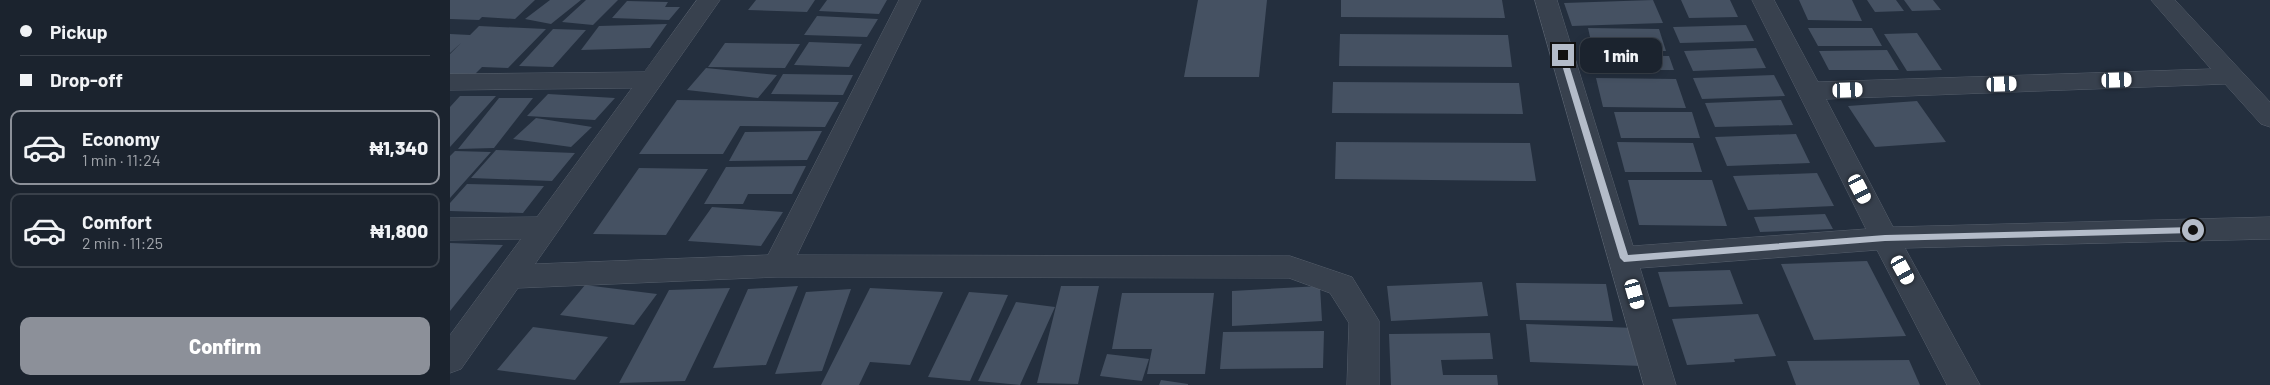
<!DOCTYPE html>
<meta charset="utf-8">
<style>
:root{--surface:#1b232e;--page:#282f3a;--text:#f1f3f6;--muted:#a0a4aa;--line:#39404a;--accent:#8c9099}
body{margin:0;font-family:Barlow,sans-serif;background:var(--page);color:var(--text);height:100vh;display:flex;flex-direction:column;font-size:19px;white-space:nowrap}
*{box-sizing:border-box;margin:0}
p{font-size:16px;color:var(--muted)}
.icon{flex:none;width:28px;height:28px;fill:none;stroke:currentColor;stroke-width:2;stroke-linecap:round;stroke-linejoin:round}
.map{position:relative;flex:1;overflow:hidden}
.panel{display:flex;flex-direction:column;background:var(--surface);width:450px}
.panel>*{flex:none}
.banner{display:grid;align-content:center;height:110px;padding:0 20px;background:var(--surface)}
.end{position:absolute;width:22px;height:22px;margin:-11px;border:6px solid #b4bcc9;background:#111;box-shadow:0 0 0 2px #111}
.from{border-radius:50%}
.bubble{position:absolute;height:35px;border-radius:10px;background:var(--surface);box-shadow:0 2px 8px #0003,0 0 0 1px var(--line);font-size:16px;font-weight:800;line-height:35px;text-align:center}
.car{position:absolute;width:15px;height:30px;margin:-15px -8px;border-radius:6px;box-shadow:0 0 4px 1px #0007;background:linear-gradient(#fff 24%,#345 0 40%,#fff 0 76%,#345 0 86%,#fff 0)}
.banner b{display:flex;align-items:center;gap:18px;height:48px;font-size:19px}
.banner b+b{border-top:1px solid var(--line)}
.banner i{width:12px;height:12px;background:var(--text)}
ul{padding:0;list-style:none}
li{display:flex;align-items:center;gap:15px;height:75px;margin:0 10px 8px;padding:0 10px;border:2px solid var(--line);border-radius:10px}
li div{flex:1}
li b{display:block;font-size:19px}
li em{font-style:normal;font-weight:800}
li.current{border-color:var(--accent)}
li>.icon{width:45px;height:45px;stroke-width:1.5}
.action{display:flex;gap:10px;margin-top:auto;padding:10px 20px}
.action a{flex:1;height:58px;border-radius:10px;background:var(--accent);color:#fff;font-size:20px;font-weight:800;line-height:58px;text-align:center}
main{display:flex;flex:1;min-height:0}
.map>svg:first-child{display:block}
.building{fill:#455162}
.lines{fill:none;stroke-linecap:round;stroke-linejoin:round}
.minor-casing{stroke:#565f6c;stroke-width:1}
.minor{fill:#38414e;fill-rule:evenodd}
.route{fill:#b4bcc9}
</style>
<main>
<section class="panel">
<div class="banner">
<b><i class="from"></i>Pickup</b>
<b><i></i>Drop-off</b>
</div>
<ul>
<li class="current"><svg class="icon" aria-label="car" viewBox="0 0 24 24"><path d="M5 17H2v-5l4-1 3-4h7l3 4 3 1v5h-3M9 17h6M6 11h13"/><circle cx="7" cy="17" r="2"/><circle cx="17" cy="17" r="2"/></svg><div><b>Economy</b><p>1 min · 11:24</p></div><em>₦1,340</em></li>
<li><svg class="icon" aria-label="car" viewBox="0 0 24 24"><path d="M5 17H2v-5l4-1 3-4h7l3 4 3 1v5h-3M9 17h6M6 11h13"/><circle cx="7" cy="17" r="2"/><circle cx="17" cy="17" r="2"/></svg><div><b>Comfort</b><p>2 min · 11:25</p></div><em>₦1,800</em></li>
</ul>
<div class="action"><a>Confirm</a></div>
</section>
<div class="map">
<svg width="1820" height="385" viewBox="0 0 1820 385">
<rect width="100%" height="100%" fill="#242f3e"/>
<path class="building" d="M 0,0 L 85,0 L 65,19 L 32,17 L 29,20 L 0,19 Z
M 100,0 L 131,0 L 101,24 L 75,19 Z
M 136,0 L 168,0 L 143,25 L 112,22 Z
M 306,0 L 365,0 L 357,12 L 298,10 Z
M 377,0 L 437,0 L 429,14 L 369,11 Z
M 748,0 L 817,0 L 809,77 L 734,77 Z
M 891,0 L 1052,0 L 1055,18 L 891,17 Z
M 1203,0 L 1213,23 L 1122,26 L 1114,3 Z
M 1231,0 L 1280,0 L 1288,17 L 1239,18 Z
M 1349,0 L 1402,0 L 1412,21 L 1358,20 Z
M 1417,0 L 1446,0 L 1454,11 L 1425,12 Z
M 1454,0 L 1483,0 L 1491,10 L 1462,11 Z
M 177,1 L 218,2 L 215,7 L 230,7 L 219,20 L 162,18 Z
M 367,16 L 428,19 L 417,37 L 354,35 Z
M 217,24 L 200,48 L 131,50 L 149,26 Z
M 1296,25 L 1304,41 L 1230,43 L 1223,27 Z
M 29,26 L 96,29 L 58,68 L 32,67 L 20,79 L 0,78 L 0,54 L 11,43 L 0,53 L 0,34 L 20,35 Z
M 1138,28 L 1209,29 L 1216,51 L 1143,50 Z
M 1358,28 L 1422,28 L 1432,46 L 1368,46 Z
M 103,29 L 136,30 L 103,67 L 69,66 Z
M 1467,33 L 1492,70 L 1457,71 L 1434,34 Z
M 890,34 L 1058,35 L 1062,67 L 889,66 Z
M 359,42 L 412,44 L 399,67 L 344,65 Z
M 275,43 L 350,44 L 335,68 L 258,67 Z
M 1306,48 L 1316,68 L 1243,71 L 1234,51 Z
M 1437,50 L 1449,70 L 1379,70 L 1369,51 Z
M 1141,55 L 1219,56 L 1224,70 L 1145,70 Z
M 256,68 L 327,75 L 308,98 L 237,90 Z
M 333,74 L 403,75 L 393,95 L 321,94 Z
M 1324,75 L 1335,96 L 1252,99 L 1243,78 Z
M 1146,78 L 1226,79 L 1236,108 L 1153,107 Z
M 883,82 L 1069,83 L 1073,114 L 882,113 Z
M 98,94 L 165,98 L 145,120 L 77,116 Z
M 10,96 L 46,96 L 0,147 L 0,107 Z
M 49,98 L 83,98 L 44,148 L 8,149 Z
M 227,100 L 389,102 L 375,127 L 290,126 L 273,154 L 189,154 Z
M 1331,100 L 1343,125 L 1265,127 L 1255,103 Z
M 1467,101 L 1496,142 L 1425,147 L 1398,106 Z
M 1164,112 L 1242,112 L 1250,138 L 1171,138 Z
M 86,118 L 142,127 L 121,147 L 63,139 Z
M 372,131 L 357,160 L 279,161 L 295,132 Z
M 1346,134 L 1360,163 L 1277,166 L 1265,137 Z
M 886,142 L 1080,143 L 1086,181 L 885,179 Z
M 1167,142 L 1243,143 L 1252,172 L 1175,172 Z
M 46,150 L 125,153 L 102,181 L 21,178 Z
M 5,151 L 41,152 L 0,198 L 0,156 Z
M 356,166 L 342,194 L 298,194 L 293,204 L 254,204 L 276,167 Z
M 189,168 L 258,169 L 216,235 L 143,234 Z
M 1367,173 L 1384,206 L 1298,210 L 1283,176 Z
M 1178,180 L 1262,180 L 1277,226 L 1189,225 Z
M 17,184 L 94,186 L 73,213 L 0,211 L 0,203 Z
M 262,207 L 333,212 L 311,246 L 238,241 Z
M 1375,214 L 1383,229 L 1310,232 L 1304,217 Z
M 0,243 L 53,245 L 0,311 Z
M 1417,261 L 1456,336 L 1364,340 L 1331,264 Z
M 1280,270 L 1293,304 L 1219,307 L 1208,272 Z
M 1032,282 L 1038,316 L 941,321 L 937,286 Z
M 1066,283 L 1156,284 L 1163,321 L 1070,320 Z
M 135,285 L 207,294 L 184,325 L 110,315 Z
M 348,286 L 316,365 L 263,368 L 298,289 Z
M 611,286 L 649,286 L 628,384 L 587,383 Z
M 870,286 L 872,321 L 782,326 L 782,291 Z
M 280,288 L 235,381 L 169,383 L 219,290 Z
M 420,288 L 493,292 L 460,365 L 420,362 L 409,385 L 371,385 Z
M 401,289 L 372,371 L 325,374 L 356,292 Z
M 519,292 L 558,295 L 520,381 L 478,377 Z
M 672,293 L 764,293 L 755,374 L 697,374 L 702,349 L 662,349 Z
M 566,302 L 605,307 L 570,385 L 528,381 Z
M 1308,314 L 1326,356 L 1284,359 L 1285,362 L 1237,365 L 1222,319 Z
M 1076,324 L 1185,328 L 1192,366 L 1080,362 Z
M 83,327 L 158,337 L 125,380 L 47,370 Z
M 874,331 L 873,368 L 770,369 L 773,332 Z
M 1040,333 L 1043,359 L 991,360 L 993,375 L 1047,375 L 1048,385 L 941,385 L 939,334 Z
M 657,354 L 699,359 L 692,381 L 650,376 Z
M 1459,360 L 1470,385 L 1346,385 L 1337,361 Z
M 711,380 L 738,384 L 738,385 L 709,385 Z"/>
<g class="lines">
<g class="minor-casing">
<path id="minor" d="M 247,0 L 270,0 L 85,264 L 318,255 L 449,0 L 471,0 L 347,255 L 840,256 L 902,277 L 929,321 L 929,385 L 897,385 L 899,323 L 880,293 L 839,278 L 327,277 L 68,288 L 11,369 L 0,373 L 0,335 L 71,239 L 0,240 L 0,218 L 87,217 L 182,88 L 0,90 L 0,74 L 194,72 Z
M 1085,0 L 1107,0 L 1183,246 L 1416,229 L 1302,0 L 1324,0 L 1368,82 L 1761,69 L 1701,0 L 1725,0 L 1820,102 L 1820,127 L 1811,124 L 1775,84 L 1376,99 L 1443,227 L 1820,217 L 1820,239 L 1455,248 L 1530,385 L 1497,385 L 1427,250 L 1190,268 L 1226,385 L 1194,385 Z"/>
</g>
<use href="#minor" class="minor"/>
</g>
<path class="route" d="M 1113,53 L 1116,55 L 1178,255 L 1435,235 L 1743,227 L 1747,230 L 1743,233 L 1435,241 L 1174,262 L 1170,258 L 1109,55 Z"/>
</svg>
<i class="end from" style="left:1743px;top:230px"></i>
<i class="end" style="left:1113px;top:55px"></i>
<div class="bubble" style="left:1130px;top:38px;width:82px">1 min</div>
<i class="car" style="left:1667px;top:80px;rotate:88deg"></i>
<i class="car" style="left:1552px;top:84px;rotate:88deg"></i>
<i class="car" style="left:1398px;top:90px;rotate:88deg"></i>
<i class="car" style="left:1410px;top:189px;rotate:153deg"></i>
<i class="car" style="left:1453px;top:270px;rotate:151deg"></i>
<i class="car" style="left:1185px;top:294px;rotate:164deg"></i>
</div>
</main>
